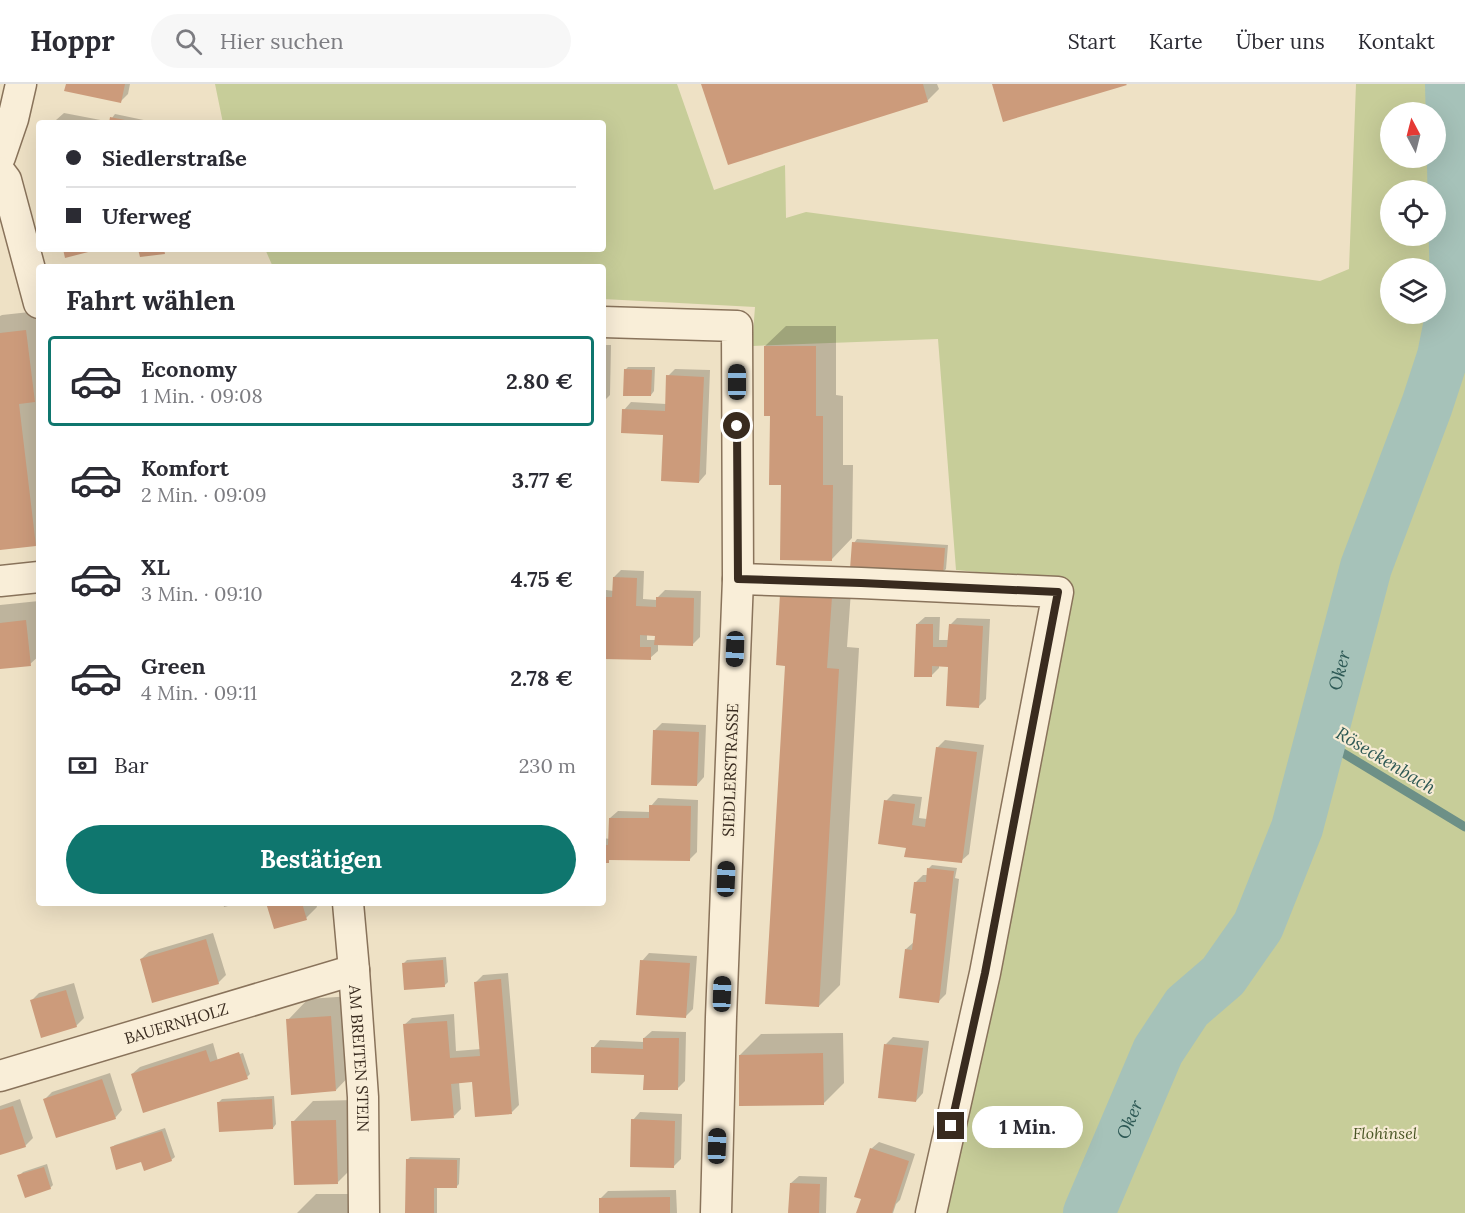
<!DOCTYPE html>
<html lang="de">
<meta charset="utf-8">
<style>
:root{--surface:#fff;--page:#f7f7f7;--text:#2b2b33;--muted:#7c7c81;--line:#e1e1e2;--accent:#0f766e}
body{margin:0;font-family:Lora,serif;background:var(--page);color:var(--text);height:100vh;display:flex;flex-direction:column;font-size:22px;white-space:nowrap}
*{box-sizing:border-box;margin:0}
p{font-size:20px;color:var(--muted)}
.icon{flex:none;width:33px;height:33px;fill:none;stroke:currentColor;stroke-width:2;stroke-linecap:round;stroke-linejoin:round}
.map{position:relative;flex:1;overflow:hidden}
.side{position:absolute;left:36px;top:180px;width:570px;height:642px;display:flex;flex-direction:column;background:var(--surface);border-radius:6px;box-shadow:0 6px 24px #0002}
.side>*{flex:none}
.guide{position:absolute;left:36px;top:36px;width:570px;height:132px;border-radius:6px;box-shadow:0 6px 24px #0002;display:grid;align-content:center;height:132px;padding:0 30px;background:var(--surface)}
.needle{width:39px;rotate:353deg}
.controls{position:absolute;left:1380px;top:18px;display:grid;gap:12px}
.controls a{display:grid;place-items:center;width:66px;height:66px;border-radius:50%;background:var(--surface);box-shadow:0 6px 24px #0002;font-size:30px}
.end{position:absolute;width:27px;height:27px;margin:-14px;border:8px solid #392b1f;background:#fff;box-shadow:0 0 0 3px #fff}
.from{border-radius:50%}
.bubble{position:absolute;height:42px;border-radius:21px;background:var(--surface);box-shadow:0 6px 24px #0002;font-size:20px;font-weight:800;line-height:42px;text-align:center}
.car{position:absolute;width:18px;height:36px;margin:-18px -9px;border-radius:8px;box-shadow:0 0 4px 2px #0007;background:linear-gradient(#222 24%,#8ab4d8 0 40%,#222 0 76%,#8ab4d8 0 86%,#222 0)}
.guide b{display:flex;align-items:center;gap:21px;height:57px;font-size:22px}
.guide b+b{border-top:2px solid var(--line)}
.guide i{width:15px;height:15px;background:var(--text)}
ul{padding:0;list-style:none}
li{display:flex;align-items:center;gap:18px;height:90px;margin:0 12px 9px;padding:0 18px;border:3px solid transparent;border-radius:6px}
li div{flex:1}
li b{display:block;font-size:22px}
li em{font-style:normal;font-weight:800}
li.active{border-color:var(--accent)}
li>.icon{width:54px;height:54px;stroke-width:1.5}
h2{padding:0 30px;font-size:27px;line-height:72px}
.pay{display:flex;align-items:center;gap:15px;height:66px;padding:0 30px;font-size:22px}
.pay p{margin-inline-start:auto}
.action{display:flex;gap:12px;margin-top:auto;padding:12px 30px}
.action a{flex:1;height:69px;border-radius:36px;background:var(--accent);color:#fff;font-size:24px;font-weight:800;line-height:69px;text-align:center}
header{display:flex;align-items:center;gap:36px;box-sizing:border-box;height:84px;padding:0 30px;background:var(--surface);border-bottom:2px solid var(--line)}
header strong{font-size:28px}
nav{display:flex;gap:33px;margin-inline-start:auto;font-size:21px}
.search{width:420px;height:54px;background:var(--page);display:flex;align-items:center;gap:15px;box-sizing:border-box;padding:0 21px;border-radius:33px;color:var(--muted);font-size:22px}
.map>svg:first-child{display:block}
.green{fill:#c7cd99;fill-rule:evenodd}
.shadow{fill:#0003;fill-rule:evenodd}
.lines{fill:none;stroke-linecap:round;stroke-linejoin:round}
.stream{stroke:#6d9087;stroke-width:9}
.river{stroke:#a6c2b9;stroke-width:52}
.building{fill:#cc9b7b}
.minor-casing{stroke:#89735b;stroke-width:33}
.minor{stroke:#f9eed8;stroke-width:30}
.route{stroke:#392b1f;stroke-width:8}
.labels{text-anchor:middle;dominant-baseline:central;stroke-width:4.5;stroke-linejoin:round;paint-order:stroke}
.street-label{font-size:16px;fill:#392b1f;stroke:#f6ebd4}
.park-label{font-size:16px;font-style:italic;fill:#4a5625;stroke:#f6ebd4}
.water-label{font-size:18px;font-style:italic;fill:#2e5955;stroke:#f6ebd4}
</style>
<header>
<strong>Hoppr</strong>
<div class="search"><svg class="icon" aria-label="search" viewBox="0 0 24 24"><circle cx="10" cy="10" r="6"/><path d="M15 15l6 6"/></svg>Hier suchen</div>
<nav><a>Start</a><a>Karte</a><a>Über uns</a><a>Kontakt</a></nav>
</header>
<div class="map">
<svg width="1465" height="1129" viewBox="0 0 1465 1129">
<rect width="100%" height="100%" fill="#eee1c5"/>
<path class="green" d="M 215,0 L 677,0 L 714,106 L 785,81 L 786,134 L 806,128 L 1320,197 L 1349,185 L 1356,0 L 1465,0 L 1465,1129 L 940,1129 L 962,1044 L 1070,497 L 956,486 L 938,255 L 752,262 L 755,223 L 603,215 L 603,183 L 273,183 L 265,165 L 603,165 L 603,39 L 223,39 ZM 1390,28 L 1436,28 L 1436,74 L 1390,74 ZM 1390,106 L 1436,106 L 1436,152 L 1390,152 ZM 1390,184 L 1436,184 L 1436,230 L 1390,230 Z"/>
<path class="shadow" d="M 67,0 L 130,0 L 128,10 L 120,18 Z
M 703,0 L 937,0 L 939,5 L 927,17 Z
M 64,29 L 111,38 L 112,34 L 115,30 L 158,39 L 56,39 L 56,36 Z
M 124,180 L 125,183 L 113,183 Z
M 39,227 L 39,458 L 36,461 L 0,465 L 0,232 L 2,231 Z
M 786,242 L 836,242 L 836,311 L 843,312 L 843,381 L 853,381 L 852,454 L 832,475 L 782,399 L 771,330 L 765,262 Z
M 603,261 L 611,261 L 610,311 L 603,318 Z
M 628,283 L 655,283 L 654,307 L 651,311 L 625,286 Z
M 675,285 L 710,286 L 706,390 L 699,398 L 665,349 L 624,326 L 631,318 L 666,320 L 668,292 Z
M 857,455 L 948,461 L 946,485 L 942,489 L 854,459 Z
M 621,486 L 644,487 L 643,515 L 657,516 L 658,513 L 665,506 L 701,507 L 700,553 L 693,560 L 658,559 L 658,567 L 650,574 L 603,574 L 603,509 L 606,506 L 614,507 L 614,493 ZM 647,550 L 656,550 L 656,556 L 647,556 Z
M 852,493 L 847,563 L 859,564 L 840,901 L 819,922 L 786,580 L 782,510 Z
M 39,517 L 39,572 L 30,580 L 0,583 L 0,521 Z
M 925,533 L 940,533 L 939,556 L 949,556 L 950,541 L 957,534 L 990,535 L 986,615 L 979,622 L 949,582 L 939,581 L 939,584 L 931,592 L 917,540 Z
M 662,639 L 706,641 L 704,693 L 697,701 L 654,647 Z
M 945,656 L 984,661 L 969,770 L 961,777 L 907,762 L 886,717 L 893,710 L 922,713 L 919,734 L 927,735 L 937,664 Z
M 658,714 L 698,716 L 697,768 L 689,776 L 612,774 L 608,777 L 603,777 L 603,754 L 610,755 L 610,734 L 618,727 L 650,728 L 651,722 Z
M 932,781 L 957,784 L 955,794 L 959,795 L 946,910 L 939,917 L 906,865 L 914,858 L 918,828 L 916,798 L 923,791 L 928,791 L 929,784 Z
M 223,819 L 240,819 L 224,823 Z
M 267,819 L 316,819 L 317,823 L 306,834 Z
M 213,849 L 226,891 L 218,899 L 141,875 L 149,868 Z
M 649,869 L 697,872 L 693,925 L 685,933 L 642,877 Z
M 446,873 L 448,898 L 444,902 L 403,880 L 407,876 Z
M 508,889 L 519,1021 L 512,1028 L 474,997 L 459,998 L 461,1025 L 454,1032 L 404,941 L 412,934 L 454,930 L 456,967 L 481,965 L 476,898 L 483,891 Z
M 74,899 L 84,934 L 76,942 L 32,916 L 39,909 Z
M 351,912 L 356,985 L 336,1006 L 288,936 L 308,915 Z
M 652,947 L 686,948 L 685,997 L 677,1005 L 593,964 L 600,956 L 644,958 L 644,954 Z
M 843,949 L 844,999 L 823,1020 L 740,971 L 761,950 Z
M 893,953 L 929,957 L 923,1009 L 916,1017 L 886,960 Z
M 213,959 L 218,977 L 243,969 L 250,990 L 247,993 L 132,990 L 140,983 Z
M 110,989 L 122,1026 L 115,1034 L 45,1015 L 52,1008 Z
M 274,1012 L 276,1040 L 273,1044 L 218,1019 L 222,1015 Z
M 20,1015 L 33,1054 L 25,1062 L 0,1070 L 0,1022 Z
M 356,1016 L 358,1078 L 338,1098 L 293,1038 L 313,1017 Z
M 640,1028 L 682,1030 L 681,1075 L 673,1083 L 633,1036 Z
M 165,1044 L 175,1073 L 171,1076 L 142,1076 L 111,1064 L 115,1061 Z
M 879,1058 L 915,1070 L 900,1116 L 896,1120 L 893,1129 L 857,1129 L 863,1114 L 871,1065 Z
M 410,1073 L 460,1074 L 459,1100 L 456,1103 L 437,1103 L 437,1129 L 406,1129 L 407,1076 Z
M 47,1080 L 53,1101 L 50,1104 L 19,1092 L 23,1088 Z
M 799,1092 L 827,1093 L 826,1129 L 790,1129 L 791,1099 Z
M 676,1106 L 677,1129 L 601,1129 L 600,1115 L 608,1107 Z
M 316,1110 L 360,1110 L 359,1129 L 297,1129 Z"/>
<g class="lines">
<path class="stream" d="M 1320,655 L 1465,743"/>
<path class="river" id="s1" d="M 1089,1129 L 1158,967 L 1187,923 L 1223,892 L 1258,842 L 1297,744 L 1366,483 L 1427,321 L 1443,272 L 1456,207 L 1451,0"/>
</g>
<path class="building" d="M 66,0 L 125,0 L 121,19 L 64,7 Z
M 701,0 L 923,0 L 928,18 L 728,81 Z
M 992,0 L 1126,0 L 1127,1 L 1003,38 Z
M 110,33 L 135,38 L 135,39 L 109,39 Z
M 63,165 L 96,165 L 96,166 L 65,174 Z
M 138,165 L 164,165 L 165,170 L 140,173 Z
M 26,246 L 35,318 L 19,320 L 36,462 L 0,466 L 0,249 Z
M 764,262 L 816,262 L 816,332 L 823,332 L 823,401 L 833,401 L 832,477 L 780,476 L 781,401 L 769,401 L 770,332 L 764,332 Z
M 624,285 L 652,286 L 651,312 L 623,312 Z
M 666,291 L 704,293 L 699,399 L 661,397 L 663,351 L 621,349 L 622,325 L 665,327 Z
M 852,458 L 945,464 L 943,490 L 850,485 Z
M 613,493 L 637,494 L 636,522 L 656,523 L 656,513 L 694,514 L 693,562 L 654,561 L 655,552 L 640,551 L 640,563 L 651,563 L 651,576 L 603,575 L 603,513 L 612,513 Z
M 780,510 L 832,513 L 827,584 L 839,585 L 819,923 L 765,920 L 785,582 L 776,581 Z
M 26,536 L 31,582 L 0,585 L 0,539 Z
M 916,540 L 933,540 L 933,563 L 947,563 L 949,540 L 983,542 L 979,624 L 946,622 L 948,583 L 932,582 L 932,593 L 914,593 Z
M 653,646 L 699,648 L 697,702 L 651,701 Z
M 936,663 L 977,668 L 962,779 L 904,773 L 906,764 L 878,760 L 884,716 L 915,720 L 912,741 L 925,743 Z
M 649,721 L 691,722 L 690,777 L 609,776 L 609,779 L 603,779 L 603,761 L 608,761 L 609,734 L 649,734 Z
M 927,784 L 954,787 L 939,919 L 899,914 L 905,865 L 912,866 L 916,830 L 910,829 L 914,798 L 926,798 Z
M 266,819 L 302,819 L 307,836 L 274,845 Z
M 206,855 L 219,900 L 152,919 L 140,875 Z
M 443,876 L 445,903 L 404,906 L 402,879 Z
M 640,876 L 690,879 L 686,934 L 636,931 Z
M 501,895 L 512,1030 L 475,1033 L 472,998 L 451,1000 L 454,1034 L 411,1037 L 403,940 L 447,937 L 450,974 L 480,972 L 474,898 Z
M 66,906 L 77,943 L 41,954 L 30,916 Z
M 331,932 L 336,1007 L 291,1011 L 286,935 Z
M 643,954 L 679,954 L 678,1006 L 643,1006 L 644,991 L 591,989 L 591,963 L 643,965 Z
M 884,960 L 923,964 L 916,1018 L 878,1014 Z
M 206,966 L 210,978 L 239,968 L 248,995 L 143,1029 L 131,990 Z
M 823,969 L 824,1021 L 739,1022 L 739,971 Z
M 102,995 L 116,1035 L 56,1054 L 43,1015 Z
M 272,1015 L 273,1045 L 219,1048 L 217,1018 Z
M 13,1022 L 26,1063 L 0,1071 L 0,1026 Z
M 631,1035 L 675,1037 L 674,1084 L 630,1083 Z
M 336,1036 L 338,1100 L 294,1101 L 291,1037 Z
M 162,1047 L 172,1077 L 144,1087 L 141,1078 L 116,1086 L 110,1063 Z
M 870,1064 L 909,1077 L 892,1129 L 856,1129 L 861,1115 L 854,1113 Z
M 406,1075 L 457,1076 L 457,1104 L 434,1104 L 434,1129 L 405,1129 Z
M 44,1083 L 51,1105 L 25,1114 L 17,1091 Z
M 790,1099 L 820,1100 L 819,1129 L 788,1129 Z
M 670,1113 L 670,1129 L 599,1129 L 599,1114 Z"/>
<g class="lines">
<g class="minor-casing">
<g id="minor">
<path d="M 0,73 L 13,35 L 21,0"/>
<path d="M 0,88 L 6,96 L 39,219"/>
<path d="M 603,238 L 737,242 L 738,495 L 721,933 L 716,1129"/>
<path d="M 738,495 L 861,499 L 1058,508 L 985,889 L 931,1129"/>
<path d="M 0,497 L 39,493"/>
<path id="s2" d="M 348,819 L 354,886 L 363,1013 L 364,1129"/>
<path id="s3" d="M 0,992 L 354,886"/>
</g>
</g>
<use href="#minor" class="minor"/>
</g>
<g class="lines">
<path class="route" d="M 737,342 L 738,495 L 861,499 L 1058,508 L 985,889 L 951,1042"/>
</g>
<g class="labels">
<g class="street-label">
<text transform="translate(730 686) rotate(-88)">SIEDLERSTRASSE</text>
<text stroke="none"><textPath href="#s3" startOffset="184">BAUERNHOLZ</textPath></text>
<text stroke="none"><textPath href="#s2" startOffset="156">AM BREITEN STEIN</textPath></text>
</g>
<g class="park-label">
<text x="1385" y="1049">Flohinsel</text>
</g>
<g class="water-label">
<text stroke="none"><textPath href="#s1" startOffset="606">Oker</textPath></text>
<text transform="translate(1386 676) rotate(31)">Röseckenbach</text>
<text stroke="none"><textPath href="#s1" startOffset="102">Oker</textPath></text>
</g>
</g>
</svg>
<div class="controls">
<a><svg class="needle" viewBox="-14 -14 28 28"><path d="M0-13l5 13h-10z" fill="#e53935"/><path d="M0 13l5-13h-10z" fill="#7c7c81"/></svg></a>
<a><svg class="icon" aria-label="locate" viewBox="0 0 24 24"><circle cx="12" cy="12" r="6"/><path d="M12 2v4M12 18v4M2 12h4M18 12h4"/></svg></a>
<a><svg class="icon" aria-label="layers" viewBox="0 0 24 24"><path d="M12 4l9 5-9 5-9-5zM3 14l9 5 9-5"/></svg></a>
</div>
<i class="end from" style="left:737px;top:342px"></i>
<i class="end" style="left:951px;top:1042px"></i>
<div class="bubble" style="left:972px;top:1022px;width:111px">1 Min.</div>
<i class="car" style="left:737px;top:298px;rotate:0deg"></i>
<i class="car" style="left:735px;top:565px;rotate:182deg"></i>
<i class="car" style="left:726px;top:795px;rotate:2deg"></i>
<i class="car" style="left:722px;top:910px;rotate:2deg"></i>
<i class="car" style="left:717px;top:1062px;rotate:2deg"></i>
<div class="guide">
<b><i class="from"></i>Siedlerstraße</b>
<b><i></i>Uferweg</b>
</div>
<section class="side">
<h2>Fahrt wählen</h2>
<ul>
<li class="active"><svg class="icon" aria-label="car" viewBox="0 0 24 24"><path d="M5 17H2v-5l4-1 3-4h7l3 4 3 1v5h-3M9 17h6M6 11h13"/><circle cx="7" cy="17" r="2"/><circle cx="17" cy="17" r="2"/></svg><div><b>Economy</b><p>1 Min. · 09:08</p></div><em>2.80 €</em></li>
<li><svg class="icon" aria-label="car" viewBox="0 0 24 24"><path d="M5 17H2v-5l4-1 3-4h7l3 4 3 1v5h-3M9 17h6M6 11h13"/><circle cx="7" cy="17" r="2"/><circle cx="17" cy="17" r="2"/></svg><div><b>Komfort</b><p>2 Min. · 09:09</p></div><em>3.77 €</em></li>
<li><svg class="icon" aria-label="car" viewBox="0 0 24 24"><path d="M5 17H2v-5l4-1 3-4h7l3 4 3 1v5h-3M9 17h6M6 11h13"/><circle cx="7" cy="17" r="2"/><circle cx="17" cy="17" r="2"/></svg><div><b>XL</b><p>3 Min. · 09:10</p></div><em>4.75 €</em></li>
<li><svg class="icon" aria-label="car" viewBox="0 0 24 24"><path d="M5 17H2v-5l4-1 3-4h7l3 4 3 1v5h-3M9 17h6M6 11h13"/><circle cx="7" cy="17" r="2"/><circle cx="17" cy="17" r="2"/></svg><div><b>Green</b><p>4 Min. · 09:11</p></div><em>2.78 €</em></li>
</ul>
<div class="pay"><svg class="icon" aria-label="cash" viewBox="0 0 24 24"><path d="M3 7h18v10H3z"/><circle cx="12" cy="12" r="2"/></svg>Bar<p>230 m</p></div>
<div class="action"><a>Bestätigen</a></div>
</section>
</div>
